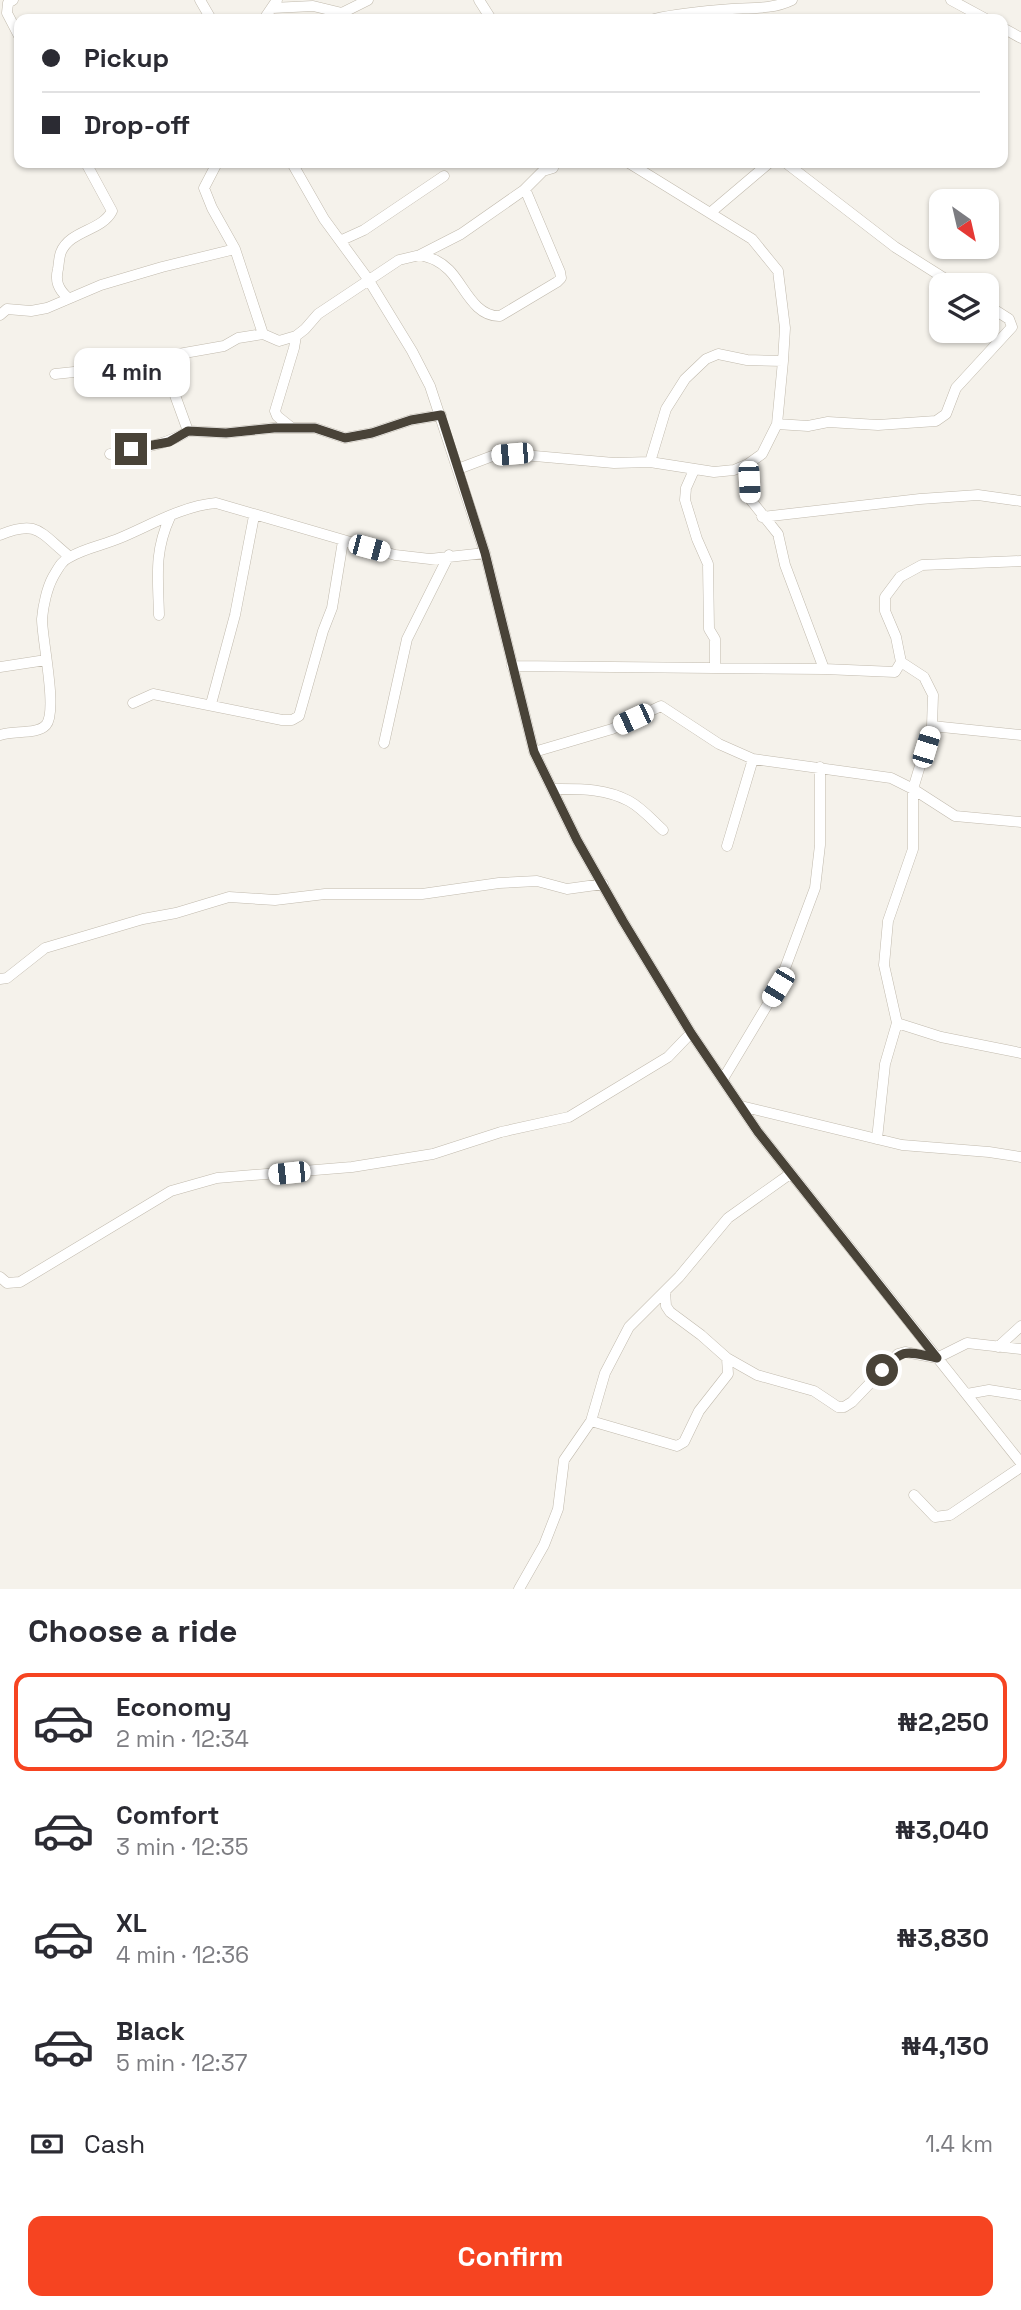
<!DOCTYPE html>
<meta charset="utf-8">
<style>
:root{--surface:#fff;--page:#f7f7f7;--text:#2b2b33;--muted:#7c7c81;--line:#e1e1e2;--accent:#f64421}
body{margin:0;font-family:"Space Grotesk",sans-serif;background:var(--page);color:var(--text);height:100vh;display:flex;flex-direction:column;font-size:26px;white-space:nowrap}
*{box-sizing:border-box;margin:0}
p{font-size:23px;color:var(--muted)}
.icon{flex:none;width:38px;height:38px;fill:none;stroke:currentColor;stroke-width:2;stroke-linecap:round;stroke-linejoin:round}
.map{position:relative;height:1589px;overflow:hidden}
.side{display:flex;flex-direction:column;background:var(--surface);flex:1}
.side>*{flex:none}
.top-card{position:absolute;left:14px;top:14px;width:994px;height:154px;border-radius:14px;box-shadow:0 2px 5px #0004;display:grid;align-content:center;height:154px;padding:0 28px;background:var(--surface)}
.needle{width:46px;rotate:146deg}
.tools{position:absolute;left:929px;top:189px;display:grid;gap:14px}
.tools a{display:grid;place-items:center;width:70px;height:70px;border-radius:14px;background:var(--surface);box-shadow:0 2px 5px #0004;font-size:35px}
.end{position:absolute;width:32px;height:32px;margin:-16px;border:9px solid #494338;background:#fff;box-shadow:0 0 0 4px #fff}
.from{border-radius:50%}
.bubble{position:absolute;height:49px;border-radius:14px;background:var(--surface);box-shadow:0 2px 5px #0004;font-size:23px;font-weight:800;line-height:49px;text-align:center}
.car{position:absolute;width:21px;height:42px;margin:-21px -10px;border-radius:9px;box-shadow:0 0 5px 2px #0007;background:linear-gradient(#fff 24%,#345 0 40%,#fff 0 76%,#345 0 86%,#fff 0)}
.top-card b{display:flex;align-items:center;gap:24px;height:66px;font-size:26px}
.top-card b+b{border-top:2px solid var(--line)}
.top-card i{width:18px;height:18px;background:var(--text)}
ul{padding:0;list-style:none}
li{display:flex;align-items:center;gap:21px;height:98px;margin:0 14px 10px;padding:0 14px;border:4px solid transparent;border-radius:14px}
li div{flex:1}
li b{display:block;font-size:26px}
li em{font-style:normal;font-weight:800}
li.on{border-color:var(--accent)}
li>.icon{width:63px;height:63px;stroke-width:1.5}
h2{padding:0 28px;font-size:32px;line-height:84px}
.pay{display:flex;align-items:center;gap:18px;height:77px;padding:0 28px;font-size:26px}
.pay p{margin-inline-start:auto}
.cta{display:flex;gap:14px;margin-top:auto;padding:14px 28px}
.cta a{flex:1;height:80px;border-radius:14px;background:var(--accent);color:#fff;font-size:28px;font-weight:800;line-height:80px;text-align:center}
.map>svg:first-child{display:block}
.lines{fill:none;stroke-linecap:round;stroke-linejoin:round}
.minor-casing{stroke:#c1baad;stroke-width:11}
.minor{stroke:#fff;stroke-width:10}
.route{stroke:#494338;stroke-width:9}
</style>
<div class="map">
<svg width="1021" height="1589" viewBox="0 0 1021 1589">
<rect width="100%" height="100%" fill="#f5f2eb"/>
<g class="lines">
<g class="minor-casing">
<path id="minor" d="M 13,0 L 8,3 L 7,13 L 19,36
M 200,0 L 211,19
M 479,0 L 491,19
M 951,0 L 986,19
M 272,8 L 313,6 L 342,13 L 368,0
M 264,19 L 277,0
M 654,19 C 680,13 705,11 732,9 C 752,8 774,9 792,0
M 1003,28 L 1021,38
M 217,163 L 204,188 L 212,208 L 235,249 L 263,334
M 292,163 L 324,219 L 368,279 L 412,351 L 430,386 L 485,553 L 534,752 L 577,840 L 623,921 L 691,1033 L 758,1132 L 1021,1463
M 786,163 L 895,247 L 955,285
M 710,213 L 769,163
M 342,240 L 364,230 L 444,176
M 420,255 C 432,258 440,261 449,270 C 464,285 474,317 500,316 L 557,282 L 561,278 L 560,272 L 525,189
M 68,298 C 58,289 55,281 58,269 C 59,263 59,257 61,252 C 70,230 102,231 112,211 L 86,163
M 0,315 L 7,309 L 31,311 L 47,308 L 101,285 L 162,267 L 235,249
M 173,355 L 224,346 L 238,338 L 263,334 L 279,341 L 296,336 L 305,329 L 318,314 L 399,260 L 420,255 L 461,234 L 524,190 L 543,171 L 553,168
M 55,374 L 112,368 L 173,355 L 172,387 L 188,431 L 226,433 L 273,428 L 315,428 L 345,438 L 372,433 L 411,420 L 441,415
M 777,424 L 808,426 L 828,422 L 878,425 L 936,421 L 946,414 L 956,388 L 1012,327 L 1009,319 L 987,305
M 292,428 L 277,416 L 275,411 L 294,348 L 296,336
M 110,454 C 137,448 166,446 188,431
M 650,462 L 666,409 L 685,379 L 706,359 L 718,354 L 747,360 L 783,361
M 748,464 L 750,499 L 778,534 L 785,565 L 824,669
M 458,469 L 495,455 L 512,454 L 614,463 L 650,462 L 714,472 L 734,470 L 748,464 L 762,454 L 777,424 L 783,361 L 785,328 L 778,271 L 752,239 L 629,163
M 694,470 L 686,488 L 685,500 L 697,539 L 708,564 L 709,629 L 715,639 L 715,668
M 762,517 L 920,499 L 978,495 L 1021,501
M 0,535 C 38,519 40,533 70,557
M 159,615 C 158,577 154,552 170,517
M 512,666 L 824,669 L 895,672 L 901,662 L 896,637 L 885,611 L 885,597 L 900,577 L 922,565 L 1021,561
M 0,667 L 46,660
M 133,703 L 153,694 L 282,720 L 292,720 L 299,716 L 323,631 L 332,608 L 343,541
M 211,704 L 235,615 L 254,516
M 932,726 L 1021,735
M 0,735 C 13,730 37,735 46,725 C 58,711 42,640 42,619 C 43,606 47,588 53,577 C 58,569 61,561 70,557 C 85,548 104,545 120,538 C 151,525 182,506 216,503 L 395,555 L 430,559 L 485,553
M 384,743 L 407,639 L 449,555
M 534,752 L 612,729 L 661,706 L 719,744 L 753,759 L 891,778 L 913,789 L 955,816 L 1021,822
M 553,789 C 580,789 605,788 629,801 C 642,808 653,821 663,830
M 727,846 L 753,759
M 0,979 L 7,978 L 45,948 L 143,919 L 176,913 L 229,897 L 275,900 L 325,894 L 422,894 L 499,883 L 537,881 L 567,889 L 603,884
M 897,1023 L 941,1037 L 1021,1053
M 723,1079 L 778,987 L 815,888 L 820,845 L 820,767
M 741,1106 L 902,1145 L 989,1152 L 1021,1157
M 877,1139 L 885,1064 L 897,1023 L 884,965 L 888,921 L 913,849 L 913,789 L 932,726 L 933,695 L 924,677 L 901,662
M 0,1277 L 7,1283 L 20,1282 L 171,1191 L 217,1178 L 352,1167 L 433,1154 L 501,1132 L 569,1117 L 668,1057 L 691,1033
M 665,1291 L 666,1306 L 670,1312 L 701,1335 L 727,1358 L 757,1375 L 814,1391 L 838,1407 L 844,1407 L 852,1402 L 898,1354 L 905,1352 L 937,1358 L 967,1343 L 1021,1349
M 998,1347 L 1021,1326
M 967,1394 L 989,1390 L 1021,1395
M 591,1421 L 677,1446 L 684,1442 L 699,1411 L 728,1374 L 727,1358
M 914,1495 L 935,1517 L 950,1515 L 1021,1467
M 519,1589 L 544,1545 L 558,1509 L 564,1460 L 591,1421 L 605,1373 L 629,1327 L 679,1277 L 728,1218 L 790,1174"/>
</g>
<use href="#minor" class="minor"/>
</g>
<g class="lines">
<path class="route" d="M 131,449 L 169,442 L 188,431 L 226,433 L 274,428 L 315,428 L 345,438 L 372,433 L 411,420 L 441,415 L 485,553 L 534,752 L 577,840 L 623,921 L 691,1033 L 758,1132 L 937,1358 C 907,1352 905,1347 882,1370"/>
</g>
</svg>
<div class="tools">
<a><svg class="needle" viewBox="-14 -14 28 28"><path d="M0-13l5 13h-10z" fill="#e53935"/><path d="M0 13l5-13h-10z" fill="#7c7c81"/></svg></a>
<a><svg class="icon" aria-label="layers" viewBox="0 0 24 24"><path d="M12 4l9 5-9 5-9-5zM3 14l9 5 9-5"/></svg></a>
</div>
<i class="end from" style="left:882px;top:1370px"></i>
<i class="end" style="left:131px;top:449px"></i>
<div class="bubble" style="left:74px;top:348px;width:116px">4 min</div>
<i class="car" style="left:512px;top:454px;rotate:265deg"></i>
<i class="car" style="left:749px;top:482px;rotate:177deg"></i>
<i class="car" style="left:369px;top:548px;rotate:105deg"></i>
<i class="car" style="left:633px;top:719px;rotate:245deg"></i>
<i class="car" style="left:926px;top:747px;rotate:17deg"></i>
<i class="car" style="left:778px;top:987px;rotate:211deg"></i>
<i class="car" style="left:289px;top:1173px;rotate:264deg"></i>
<div class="top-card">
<b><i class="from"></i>Pickup</b>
<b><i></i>Drop-off</b>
</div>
</div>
<section class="side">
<h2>Choose a ride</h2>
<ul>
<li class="on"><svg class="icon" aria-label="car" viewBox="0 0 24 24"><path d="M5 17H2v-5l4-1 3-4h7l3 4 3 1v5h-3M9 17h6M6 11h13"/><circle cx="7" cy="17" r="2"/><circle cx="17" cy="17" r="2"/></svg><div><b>Economy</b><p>2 min · 12:34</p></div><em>₦2,250</em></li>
<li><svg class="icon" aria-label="car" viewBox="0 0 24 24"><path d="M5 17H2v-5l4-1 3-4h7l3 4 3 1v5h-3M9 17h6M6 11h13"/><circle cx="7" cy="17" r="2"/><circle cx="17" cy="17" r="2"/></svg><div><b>Comfort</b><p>3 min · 12:35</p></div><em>₦3,040</em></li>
<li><svg class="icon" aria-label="car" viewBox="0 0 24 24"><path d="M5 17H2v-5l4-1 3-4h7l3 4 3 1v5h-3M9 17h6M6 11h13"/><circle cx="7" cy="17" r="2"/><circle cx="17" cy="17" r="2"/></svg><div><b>XL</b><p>4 min · 12:36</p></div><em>₦3,830</em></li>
<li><svg class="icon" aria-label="car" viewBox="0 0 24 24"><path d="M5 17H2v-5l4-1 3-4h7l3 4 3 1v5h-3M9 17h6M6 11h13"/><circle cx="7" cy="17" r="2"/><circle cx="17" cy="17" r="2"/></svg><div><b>Black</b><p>5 min · 12:37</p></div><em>₦4,130</em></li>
</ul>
<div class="pay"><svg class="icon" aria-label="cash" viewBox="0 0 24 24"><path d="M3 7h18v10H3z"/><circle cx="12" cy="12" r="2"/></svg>Cash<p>1.4 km</p></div>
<div class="cta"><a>Confirm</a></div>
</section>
